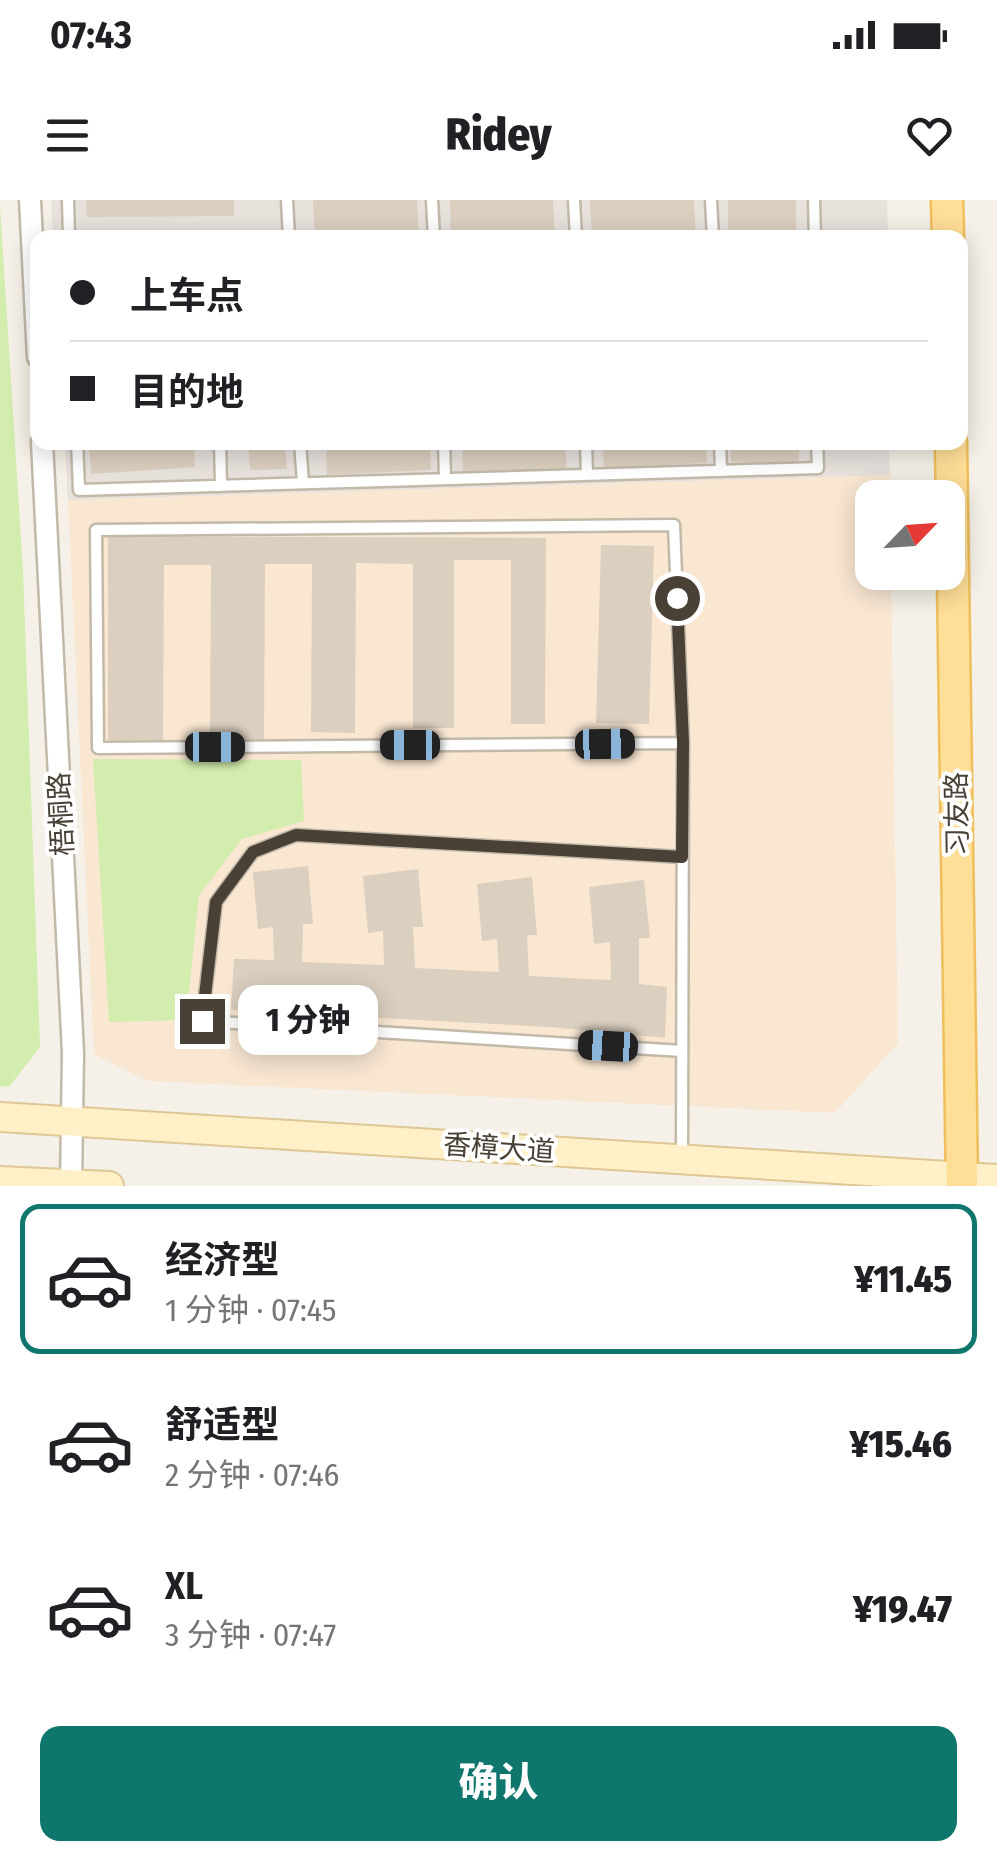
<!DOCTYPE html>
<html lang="zh">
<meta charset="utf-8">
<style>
:root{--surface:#fff;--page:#f6f6f6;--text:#202124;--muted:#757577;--line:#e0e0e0;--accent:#0f766e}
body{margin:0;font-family:"Fira Sans Condensed","Noto Sans SC",sans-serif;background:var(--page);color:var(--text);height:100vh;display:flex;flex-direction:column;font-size:38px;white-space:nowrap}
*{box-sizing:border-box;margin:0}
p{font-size:32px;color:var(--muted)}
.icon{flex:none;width:55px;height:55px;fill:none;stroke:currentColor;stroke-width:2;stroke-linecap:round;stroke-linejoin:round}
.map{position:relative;height:986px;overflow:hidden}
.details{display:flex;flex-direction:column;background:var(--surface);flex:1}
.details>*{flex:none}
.top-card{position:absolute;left:30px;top:30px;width:938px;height:220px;border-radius:20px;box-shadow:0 5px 25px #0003;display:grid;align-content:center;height:220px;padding:0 40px;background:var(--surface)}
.needle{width:65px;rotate:65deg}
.tools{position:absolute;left:855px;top:280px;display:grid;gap:20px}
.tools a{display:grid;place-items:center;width:110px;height:110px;border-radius:20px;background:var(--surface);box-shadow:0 5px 25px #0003;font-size:50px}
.end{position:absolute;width:45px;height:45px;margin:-22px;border:12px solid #4a4136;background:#fff;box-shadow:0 0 0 5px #fff}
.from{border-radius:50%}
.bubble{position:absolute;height:70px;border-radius:20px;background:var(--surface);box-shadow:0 5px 25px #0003;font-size:32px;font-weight:800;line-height:70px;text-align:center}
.car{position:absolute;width:30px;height:60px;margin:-30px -15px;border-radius:12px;box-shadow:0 0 8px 2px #0007;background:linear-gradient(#222 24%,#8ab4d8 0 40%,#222 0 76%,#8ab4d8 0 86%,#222 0)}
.top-card b{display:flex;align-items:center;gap:35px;height:95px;font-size:38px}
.top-card b+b{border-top:2px solid var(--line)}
.top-card i{width:25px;height:25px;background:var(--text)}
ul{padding:18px 0 0;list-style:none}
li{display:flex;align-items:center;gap:30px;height:150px;margin:0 20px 15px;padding:0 20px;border:5px solid transparent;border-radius:20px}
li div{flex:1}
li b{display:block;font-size:38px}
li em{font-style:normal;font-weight:800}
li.selected{border-color:var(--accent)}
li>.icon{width:90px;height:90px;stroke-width:1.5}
.button{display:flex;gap:20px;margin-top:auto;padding:20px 40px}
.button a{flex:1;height:115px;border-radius:20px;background:var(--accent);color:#fff;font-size:40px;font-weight:800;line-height:115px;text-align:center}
.status{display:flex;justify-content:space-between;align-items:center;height:70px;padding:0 50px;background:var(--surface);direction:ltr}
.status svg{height:28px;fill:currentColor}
header{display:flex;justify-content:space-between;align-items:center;height:130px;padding:0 40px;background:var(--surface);font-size:45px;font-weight:800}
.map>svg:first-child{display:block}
.commercial{fill:#f9e7d2}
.industrial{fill:#e8e2dd}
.green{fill:#d2edad}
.building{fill:#dbcfbf}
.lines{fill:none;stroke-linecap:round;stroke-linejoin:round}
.lane-casing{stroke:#c2b9a9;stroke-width:15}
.street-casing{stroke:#c2b9a9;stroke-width:25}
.secondary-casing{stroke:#ddc795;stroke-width:32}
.primary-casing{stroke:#efbf5c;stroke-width:35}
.lane{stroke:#fff;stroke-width:10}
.street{stroke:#fff;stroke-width:20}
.secondary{stroke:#fff0c8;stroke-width:28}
.primary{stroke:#ffde97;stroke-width:30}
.route{stroke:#4a4136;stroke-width:12}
.labels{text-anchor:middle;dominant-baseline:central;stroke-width:8;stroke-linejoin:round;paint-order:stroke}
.street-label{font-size:28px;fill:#4a4136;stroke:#fff}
</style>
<div class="status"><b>07:43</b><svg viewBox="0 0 49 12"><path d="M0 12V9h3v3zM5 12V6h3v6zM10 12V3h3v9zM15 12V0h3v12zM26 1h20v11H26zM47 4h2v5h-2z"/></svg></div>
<header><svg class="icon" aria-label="menu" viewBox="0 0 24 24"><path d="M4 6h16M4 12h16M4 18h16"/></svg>Ridey<svg class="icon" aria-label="heart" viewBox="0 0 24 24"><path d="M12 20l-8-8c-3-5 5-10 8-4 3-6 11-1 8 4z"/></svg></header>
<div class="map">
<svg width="997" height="986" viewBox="0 0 997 986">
<rect width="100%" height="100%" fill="#f5f1e8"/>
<path class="commercial" d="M 890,275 L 890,297 L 872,298 L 872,372 L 891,373 L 898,843 L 835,913 L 148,881 L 94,854 L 68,300 Z"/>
<path class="industrial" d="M 51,0 L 887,0 L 888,37 L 53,38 Z
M 889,242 L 890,275 L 68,300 L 65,243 Z"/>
<path class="green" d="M 0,6 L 23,371 L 40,847 L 9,887 L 0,886 Z
M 93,559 L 301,560 L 304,621 L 242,639 L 199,695 L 186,820 L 109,822 Z"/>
<path class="building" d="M 86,0 L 234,0 L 234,16 L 87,17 Z
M 313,0 L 417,0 L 419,38 L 315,38 Z
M 450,0 L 553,0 L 555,38 L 451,38 Z
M 590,0 L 694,0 L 696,38 L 592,38 Z
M 728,0 L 796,0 L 796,38 L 728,38 Z
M 89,242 L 194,242 L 195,267 L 91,274 Z
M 248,242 L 285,242 L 287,269 L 250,270 Z
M 326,242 L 430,242 L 431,270 L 327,275 Z
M 462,242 L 565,242 L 567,269 L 463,274 Z
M 602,242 L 706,242 L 707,263 L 604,268 Z
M 731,242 L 799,242 L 799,262 L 731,262 Z
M 108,336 L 546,338 L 545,524 L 511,524 L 511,360 L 454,360 L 454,528 L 413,528 L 413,364 L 356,363 L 355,533 L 311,532 L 312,364 L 265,364 L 264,540 L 210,539 L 211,365 L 164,365 L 163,540 L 108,540 Z
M 601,345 L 654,346 L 649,524 L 596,523 Z
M 308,666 L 313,724 L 303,724 L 302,762 L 384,765 L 383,731 L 368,733 L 363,676 L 418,669 L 423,727 L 413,727 L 415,768 L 499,772 L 497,739 L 482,741 L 477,684 L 532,677 L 537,735 L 527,735 L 529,776 L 611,780 L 610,742 L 594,744 L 589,687 L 644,680 L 650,738 L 639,738 L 639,784 L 667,787 L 665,838 L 550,827 L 231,810 L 234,759 L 274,760 L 273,727 L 258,729 L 253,672 Z"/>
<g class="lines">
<g class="lane-casing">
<path id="lane" d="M 68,0 L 69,38
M 287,0 L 289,38
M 432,0 L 434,38
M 574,0 L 576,38
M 711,0 L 713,38
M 814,0 L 815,38
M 77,242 L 79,290 L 818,268 L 817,242
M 220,242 L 221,286
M 300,242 L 303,283
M 444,242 L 445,279
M 586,242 L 587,275
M 720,242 L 721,271
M 682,851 L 202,821 L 216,702 L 253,652 L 296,635 L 682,657
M 682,958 L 683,543 L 674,325 L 96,330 L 98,548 L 683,543"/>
</g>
<g class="street-casing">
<path id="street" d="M 30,0 L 38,157
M 42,242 L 73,853 L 71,986"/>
</g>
<g class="secondary-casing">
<path id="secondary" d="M 0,917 L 997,979
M 0,981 L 109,986"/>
</g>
<g class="primary-casing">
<path id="primary" d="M 947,0 L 948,38
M 951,242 L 962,986"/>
</g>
<use href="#lane" class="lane"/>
<use href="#street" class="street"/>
<use href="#secondary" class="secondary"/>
<use href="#primary" class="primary"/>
</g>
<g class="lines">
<path class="route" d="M 202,821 L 216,702 L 253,652 L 296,635 L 682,657 L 683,543 L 677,398"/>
</g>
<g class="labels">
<g class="street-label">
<text transform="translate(61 614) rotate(-93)">梧桐路</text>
<text transform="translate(957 614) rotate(-91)">习友路</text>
<text transform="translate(499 948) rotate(4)">香樟大道</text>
</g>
</g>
</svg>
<div class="tools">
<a><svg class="needle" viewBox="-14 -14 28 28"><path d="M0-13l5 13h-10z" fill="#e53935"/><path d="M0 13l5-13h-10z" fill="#757577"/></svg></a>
</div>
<i class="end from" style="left:677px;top:398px"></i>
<i class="end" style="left:202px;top:821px"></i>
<div class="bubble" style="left:238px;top:785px;width:140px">1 分钟</div>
<i class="car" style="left:605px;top:544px;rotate:89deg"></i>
<i class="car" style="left:410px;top:545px;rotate:270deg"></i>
<i class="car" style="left:215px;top:547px;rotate:90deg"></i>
<i class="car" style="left:608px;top:846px;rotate:273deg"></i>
<div class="top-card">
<b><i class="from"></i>上车点</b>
<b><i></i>目的地</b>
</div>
</div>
<section class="details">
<ul>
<li class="selected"><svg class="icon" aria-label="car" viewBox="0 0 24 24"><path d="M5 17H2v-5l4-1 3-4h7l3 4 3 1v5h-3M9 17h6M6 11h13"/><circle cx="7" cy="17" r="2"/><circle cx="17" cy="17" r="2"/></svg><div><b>经济型</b><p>1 分钟 · 07:45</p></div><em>¥11.45</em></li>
<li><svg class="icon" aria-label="car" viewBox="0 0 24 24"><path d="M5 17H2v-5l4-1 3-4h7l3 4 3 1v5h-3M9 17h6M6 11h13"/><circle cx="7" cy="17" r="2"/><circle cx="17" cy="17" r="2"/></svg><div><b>舒适型</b><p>2 分钟 · 07:46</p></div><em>¥15.46</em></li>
<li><svg class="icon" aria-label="car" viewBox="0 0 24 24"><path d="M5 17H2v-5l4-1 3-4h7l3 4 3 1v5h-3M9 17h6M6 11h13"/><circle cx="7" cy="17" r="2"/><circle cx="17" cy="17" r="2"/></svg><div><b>XL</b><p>3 分钟 · 07:47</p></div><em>¥19.47</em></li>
</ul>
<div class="button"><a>确认</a></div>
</section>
